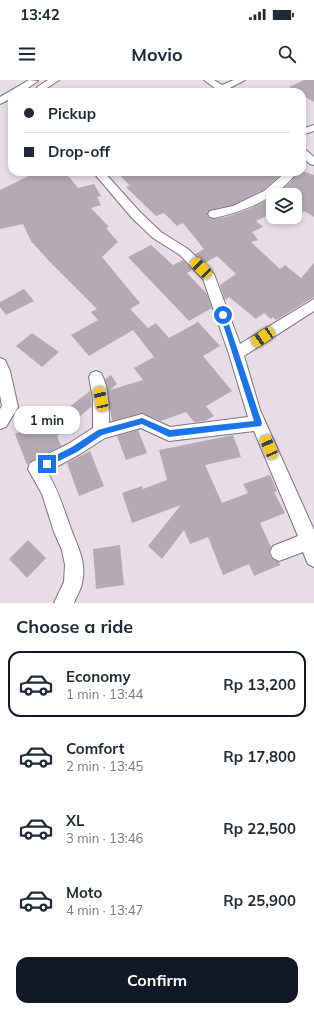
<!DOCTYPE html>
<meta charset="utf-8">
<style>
:root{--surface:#fff;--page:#f6f6f7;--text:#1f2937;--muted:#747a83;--line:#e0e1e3;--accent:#111827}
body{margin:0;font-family:Mulish,sans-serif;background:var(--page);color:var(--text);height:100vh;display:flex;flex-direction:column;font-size:15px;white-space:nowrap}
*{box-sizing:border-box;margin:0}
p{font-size:13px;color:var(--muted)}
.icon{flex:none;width:22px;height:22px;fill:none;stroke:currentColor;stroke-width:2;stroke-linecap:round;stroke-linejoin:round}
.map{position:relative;height:523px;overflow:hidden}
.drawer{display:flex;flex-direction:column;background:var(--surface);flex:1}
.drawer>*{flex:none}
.top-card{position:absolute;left:8px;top:8px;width:298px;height:88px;border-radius:12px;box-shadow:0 2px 6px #0003;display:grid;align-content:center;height:88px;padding:0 16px;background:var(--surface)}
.controls{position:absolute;left:266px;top:108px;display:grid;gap:8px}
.controls a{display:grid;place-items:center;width:36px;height:36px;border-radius:8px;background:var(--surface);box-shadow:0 2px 6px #0003;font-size:20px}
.end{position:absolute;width:18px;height:18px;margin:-9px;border:5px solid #1a73e8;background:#fff;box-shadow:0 0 0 2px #fff}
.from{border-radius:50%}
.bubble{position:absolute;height:28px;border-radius:12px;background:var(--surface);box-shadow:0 2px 6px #0003;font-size:13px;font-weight:700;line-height:28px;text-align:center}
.car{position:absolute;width:12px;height:24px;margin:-12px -6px;border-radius:5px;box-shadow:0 0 3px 1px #0007;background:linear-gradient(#f5c518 24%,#345 0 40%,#f5c518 0 76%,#345 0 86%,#f5c518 0)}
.top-card b{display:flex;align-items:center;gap:14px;height:38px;font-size:15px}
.top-card b+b{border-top:1px solid var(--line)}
.top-card i{width:10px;height:10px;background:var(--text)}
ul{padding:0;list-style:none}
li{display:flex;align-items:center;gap:12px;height:66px;margin:0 8px 6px;padding:0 8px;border:2px solid transparent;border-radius:12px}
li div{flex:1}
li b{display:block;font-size:15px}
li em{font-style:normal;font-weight:700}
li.on{border-color:var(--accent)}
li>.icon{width:36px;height:36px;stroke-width:1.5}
h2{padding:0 16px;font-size:18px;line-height:48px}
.button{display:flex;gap:8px;margin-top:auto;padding:8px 16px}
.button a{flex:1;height:46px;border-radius:12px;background:var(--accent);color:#fff;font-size:16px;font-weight:700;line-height:46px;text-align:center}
.status{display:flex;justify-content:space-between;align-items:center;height:28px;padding:0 20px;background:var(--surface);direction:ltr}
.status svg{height:11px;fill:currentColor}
header{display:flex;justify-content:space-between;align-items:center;height:52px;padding:0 16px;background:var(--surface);font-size:18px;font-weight:700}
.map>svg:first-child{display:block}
.building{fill:#b5aab4}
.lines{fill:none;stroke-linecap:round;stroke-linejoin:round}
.street-casing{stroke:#7c727b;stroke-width:2}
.street{fill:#fff;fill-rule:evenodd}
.route{fill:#1a73e8}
</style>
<div class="status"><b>13:42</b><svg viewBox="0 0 49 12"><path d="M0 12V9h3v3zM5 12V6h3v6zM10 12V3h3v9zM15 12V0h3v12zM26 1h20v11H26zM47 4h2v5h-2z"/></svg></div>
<header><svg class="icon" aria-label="menu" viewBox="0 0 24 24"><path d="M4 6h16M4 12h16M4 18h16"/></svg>Movio<svg class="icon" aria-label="search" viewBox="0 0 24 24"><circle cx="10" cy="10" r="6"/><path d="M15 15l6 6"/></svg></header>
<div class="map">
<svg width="314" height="523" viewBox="0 0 314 523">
<rect width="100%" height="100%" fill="#e8dde7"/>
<path class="building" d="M 304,0 L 314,0 L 314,22 L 302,15 L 302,12 L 298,12 L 289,7 Z
M 37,92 L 65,92 L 78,108 L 94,104 L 101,116 L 97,117 L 101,125 L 91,128 L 109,147 L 106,148 L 118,162 L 102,177 L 140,223 L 130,229 L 148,248 L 156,243 L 169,258 L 198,242 L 220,266 L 203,276 L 232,311 L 206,326 L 214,336 L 205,341 L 194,342 L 186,332 L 161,341 L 142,333 L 112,341 L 105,299 L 111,295 L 117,304 L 110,310 L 143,300 L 134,288 L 154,277 L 133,250 L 89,276 L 71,255 L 98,240 L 91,232 L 97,229 L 48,180 L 33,163 L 32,163 L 23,144 L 0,149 L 0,110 Z
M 117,92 L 284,92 L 263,110 L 233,125 L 210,130 L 207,135 L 210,138 L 214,139 L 226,137 L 249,129 L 273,117 L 273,133 L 256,141 L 263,147 L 252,152 L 258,160 L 251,162 L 280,189 L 285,185 L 301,198 L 314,183 L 314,217 L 276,240 L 273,237 L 271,239 L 264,233 L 256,239 L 229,217 L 225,220 L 220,205 L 236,194 L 217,176 L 205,183 L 195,174 L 204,169 L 183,143 L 177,146 L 164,133 L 156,136 L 126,107 L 130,106 Z
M 298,92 L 305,92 L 314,95 L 314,137 L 304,131 L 295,137 L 295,115 L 275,115 L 290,103 Z
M 151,165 L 173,185 L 183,180 L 192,190 L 187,193 L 207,214 L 212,228 L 189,241 L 128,177 Z
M 24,209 L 34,221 L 6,235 L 0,227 L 0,222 Z
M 32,253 L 59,272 L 42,287 L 16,266 Z
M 90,311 L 92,326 L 57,356 L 61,366 L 29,382 L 27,385 L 15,354 L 59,335 Z
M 138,350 L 147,373 L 126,380 L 117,356 Z
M 233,355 L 241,377 L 205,385 L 222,423 L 248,413 L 243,404 L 270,395 L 277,411 L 274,412 L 285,433 L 260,443 L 271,467 L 269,473 L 272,479 L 279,482 L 280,485 L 254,496 L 249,484 L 223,495 L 208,457 L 190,464 L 184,450 L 162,479 L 148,466 L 181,425 L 132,443 L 122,413 L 142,406 L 143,409 L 167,400 L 159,370 Z
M 90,371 L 104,406 L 79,416 L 67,383 Z
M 28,460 L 46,478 L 27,498 L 9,479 Z
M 120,465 L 124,505 L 96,509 L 93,469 Z"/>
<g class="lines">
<g class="street-casing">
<path id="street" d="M 29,0 L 38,1 L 22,12 L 12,12 L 12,18 L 0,24 L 0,17 Z
M 48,0 L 59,0 L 47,8 L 49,12 L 39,12 L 37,7 Z
M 204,0 L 214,0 L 222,5 L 234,0 L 245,0 L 228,9 L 231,12 L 220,12 Z
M 314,45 L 314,51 L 302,55 L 302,49 Z
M 302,69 L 306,70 L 314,77 L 314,85 L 310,84 L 302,77 Z
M 93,92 L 104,92 L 140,132 L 161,152 L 188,169 L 214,194 L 240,264 L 314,219 L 314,231 L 244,276 L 260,330 L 314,450 L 314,487 L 308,484 L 303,472 L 279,481 L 273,478 L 270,472 L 273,466 L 298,456 L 254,351 L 169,361 L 141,348 L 105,358 L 80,374 L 47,392 C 58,409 63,427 70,446 C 77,466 87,481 82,503 C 81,510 76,517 74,523 L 54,523 L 64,502 L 65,485 L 62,470 L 54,452 L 42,414 L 28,389 L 30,383 L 68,364 L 93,348 L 93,319 L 89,297 L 91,293 L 96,291 L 101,293 C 109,308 109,326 109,343 L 142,334 L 170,347 L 248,337 L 229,274 L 203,199 L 180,175 L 153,158 L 132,138 Z
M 286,92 L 297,92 C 278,119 245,131 214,138 L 210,137 L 208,134 L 210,131 L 233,126 L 264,111 Z
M 0,278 L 5,280 L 10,291 L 18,327 L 6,347 L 0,349 L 0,329 L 2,326 L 0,315 Z"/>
</g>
<use href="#street" class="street"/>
</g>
<path class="route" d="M 220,233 L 223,233 L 226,235 L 262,343 L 261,346 L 169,357 L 142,344 L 102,355 L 77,372 L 49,386 L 44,386 L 44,381 L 72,367 L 98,350 L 142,338 L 170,350 L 254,341 L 220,235 Z"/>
</svg>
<div class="controls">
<a><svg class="icon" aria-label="layers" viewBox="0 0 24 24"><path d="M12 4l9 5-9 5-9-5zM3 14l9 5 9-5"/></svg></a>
</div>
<i class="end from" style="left:223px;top:235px"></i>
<i class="end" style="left:47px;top:384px"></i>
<div class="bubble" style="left:14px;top:326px;width:66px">1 min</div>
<i class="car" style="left:201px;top:188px;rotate:314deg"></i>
<i class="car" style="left:263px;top:257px;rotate:236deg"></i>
<i class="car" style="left:101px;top:319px;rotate:347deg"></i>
<i class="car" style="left:269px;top:367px;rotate:336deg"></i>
<div class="top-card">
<b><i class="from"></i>Pickup</b>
<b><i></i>Drop-off</b>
</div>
</div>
<section class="drawer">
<h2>Choose a ride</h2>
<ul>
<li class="on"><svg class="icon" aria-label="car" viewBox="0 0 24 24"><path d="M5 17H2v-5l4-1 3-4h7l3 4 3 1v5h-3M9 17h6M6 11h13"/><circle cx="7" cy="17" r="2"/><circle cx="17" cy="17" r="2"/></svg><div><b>Economy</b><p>1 min · 13:44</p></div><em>Rp 13,200</em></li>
<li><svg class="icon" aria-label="car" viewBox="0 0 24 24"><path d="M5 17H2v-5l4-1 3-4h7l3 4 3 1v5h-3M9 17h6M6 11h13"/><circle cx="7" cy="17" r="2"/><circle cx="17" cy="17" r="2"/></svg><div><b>Comfort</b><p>2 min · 13:45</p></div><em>Rp 17,800</em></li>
<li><svg class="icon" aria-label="car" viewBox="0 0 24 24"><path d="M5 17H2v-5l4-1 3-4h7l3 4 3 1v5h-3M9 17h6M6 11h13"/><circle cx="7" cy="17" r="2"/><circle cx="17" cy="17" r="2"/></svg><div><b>XL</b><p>3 min · 13:46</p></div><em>Rp 22,500</em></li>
<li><svg class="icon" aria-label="car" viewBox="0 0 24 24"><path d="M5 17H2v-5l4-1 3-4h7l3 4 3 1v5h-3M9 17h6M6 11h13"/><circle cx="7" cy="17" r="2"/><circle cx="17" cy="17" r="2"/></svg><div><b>Moto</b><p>4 min · 13:47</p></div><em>Rp 25,900</em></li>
</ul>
<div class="button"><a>Confirm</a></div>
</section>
